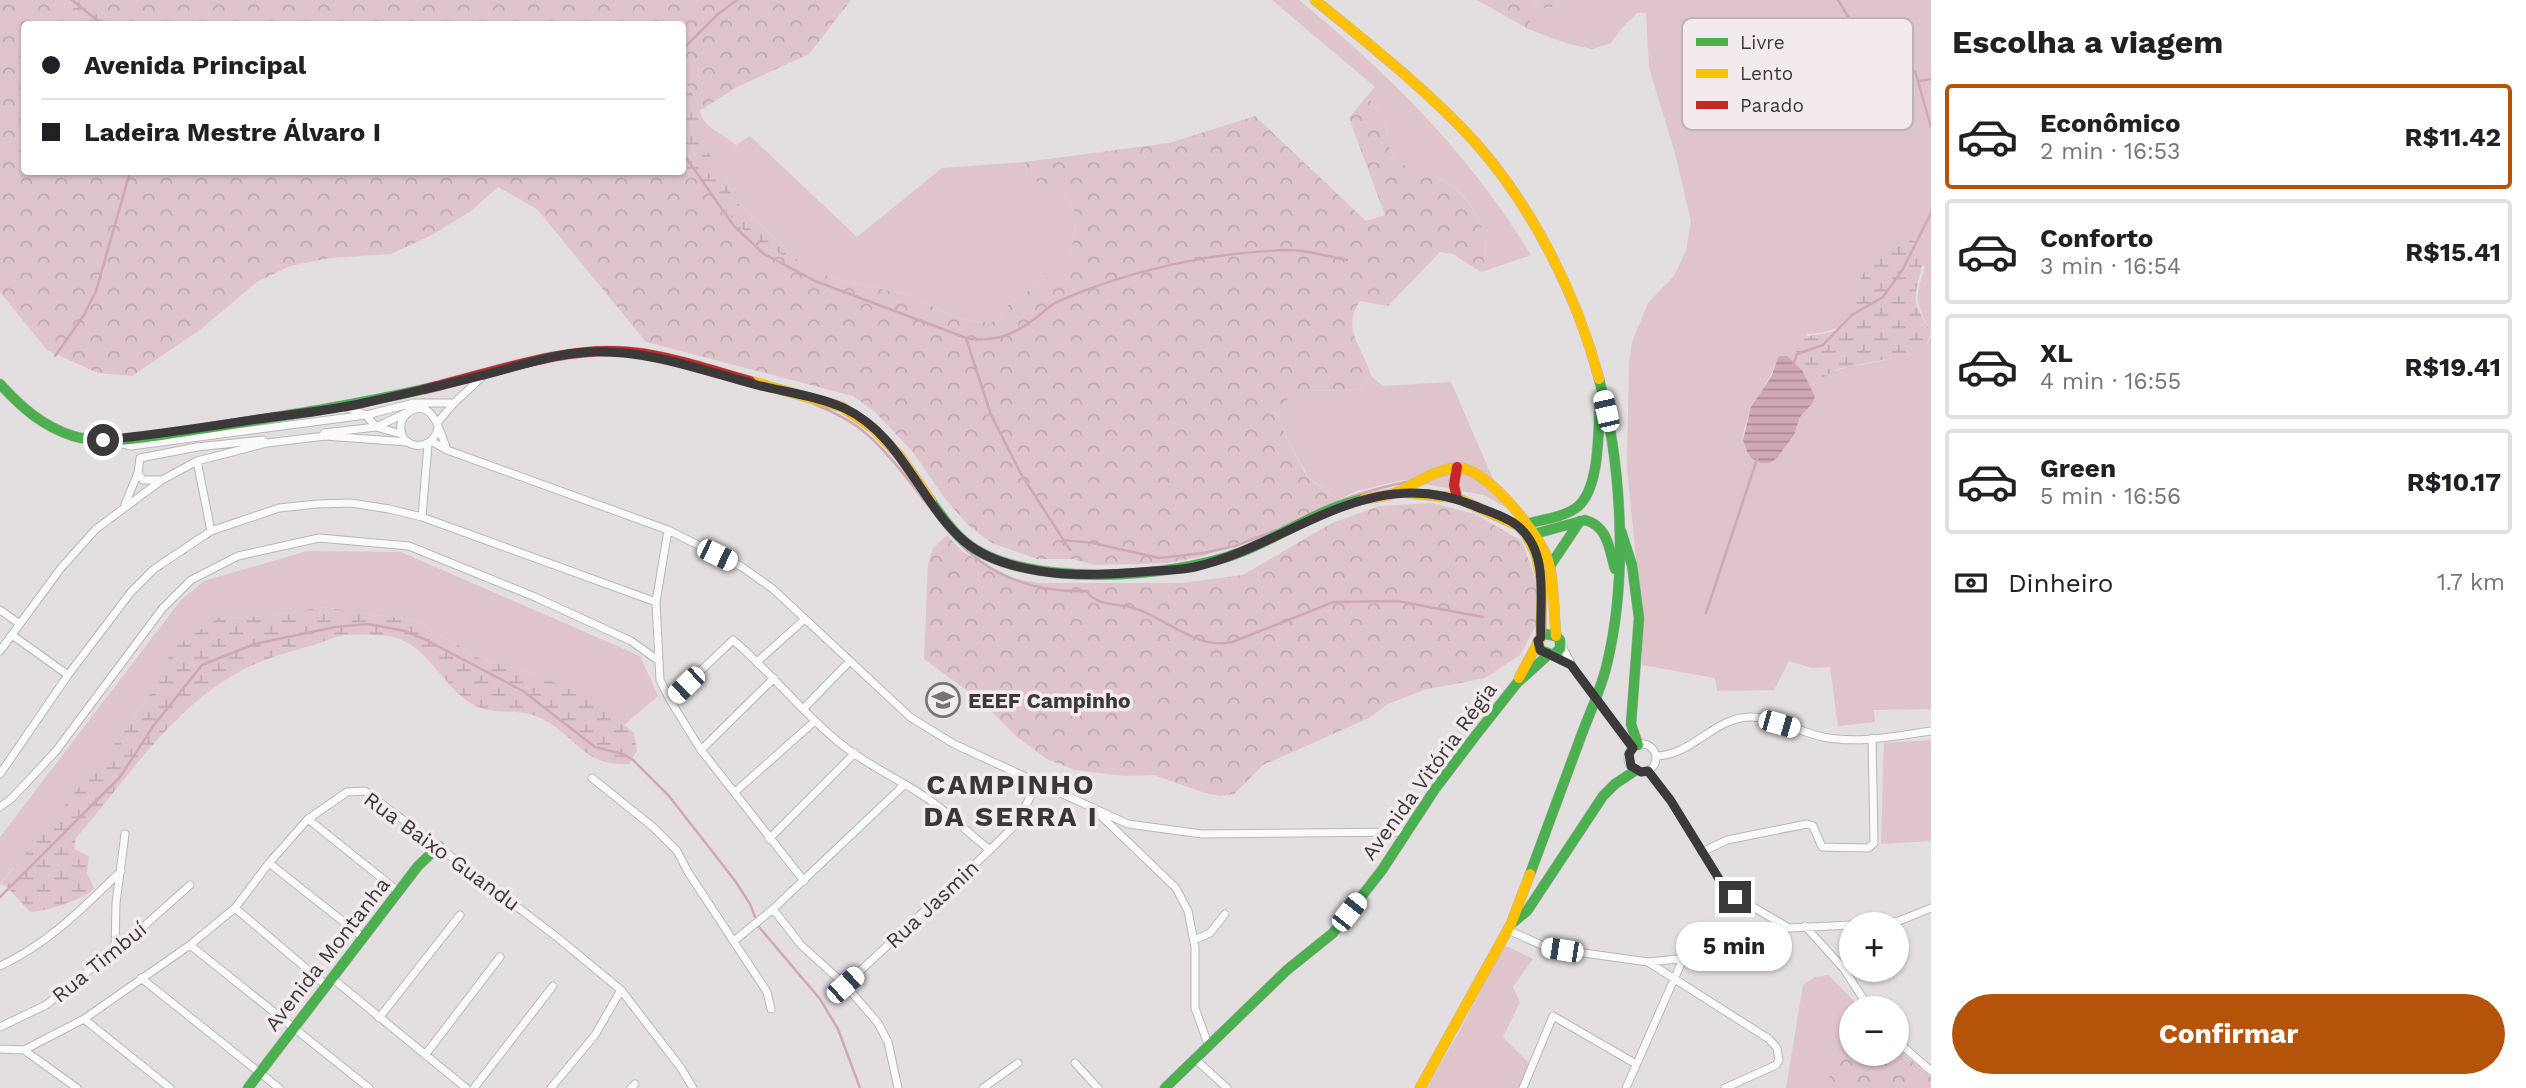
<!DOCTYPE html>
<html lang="pt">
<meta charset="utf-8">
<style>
:root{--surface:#fff;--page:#f2f2f2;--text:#202124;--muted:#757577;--line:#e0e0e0;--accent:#b45309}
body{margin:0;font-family:"Work Sans",sans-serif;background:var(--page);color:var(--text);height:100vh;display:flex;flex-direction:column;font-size:26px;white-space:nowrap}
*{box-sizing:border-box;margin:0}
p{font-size:23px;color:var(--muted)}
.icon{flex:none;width:38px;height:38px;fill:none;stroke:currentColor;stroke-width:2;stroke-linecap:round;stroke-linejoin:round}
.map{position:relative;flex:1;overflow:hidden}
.side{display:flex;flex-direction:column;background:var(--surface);width:595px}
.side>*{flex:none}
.banner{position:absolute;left:21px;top:21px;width:665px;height:154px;border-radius:7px;box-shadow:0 2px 5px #0004;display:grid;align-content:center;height:154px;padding:0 21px;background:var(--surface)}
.tools{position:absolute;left:1839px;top:912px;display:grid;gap:14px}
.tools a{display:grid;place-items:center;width:70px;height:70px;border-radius:50%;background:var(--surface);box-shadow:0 2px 5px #0004;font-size:35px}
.end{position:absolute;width:32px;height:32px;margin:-16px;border:9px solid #3c393a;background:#fff;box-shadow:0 0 0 4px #fff}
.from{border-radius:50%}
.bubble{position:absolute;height:49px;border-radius:24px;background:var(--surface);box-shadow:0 2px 5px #0004;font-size:23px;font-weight:700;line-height:49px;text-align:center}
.car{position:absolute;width:21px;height:42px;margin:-21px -10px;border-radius:9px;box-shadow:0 0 5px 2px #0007;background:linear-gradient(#fff 24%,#345 0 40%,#fff 0 76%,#345 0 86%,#fff 0)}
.banner b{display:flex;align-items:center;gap:24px;height:66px;font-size:26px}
.banner b+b{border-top:2px solid var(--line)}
.banner i{width:18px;height:18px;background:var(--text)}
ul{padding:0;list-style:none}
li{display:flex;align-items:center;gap:21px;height:105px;margin:0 14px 10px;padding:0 7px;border:4px solid var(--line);border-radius:7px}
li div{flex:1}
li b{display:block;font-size:26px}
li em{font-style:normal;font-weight:700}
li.selected{border-color:var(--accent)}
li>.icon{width:63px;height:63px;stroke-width:1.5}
h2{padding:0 21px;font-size:32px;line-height:84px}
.pay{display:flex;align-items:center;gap:18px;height:77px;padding:0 21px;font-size:26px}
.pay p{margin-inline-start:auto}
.cta{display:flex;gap:14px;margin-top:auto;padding:14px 21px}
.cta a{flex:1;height:80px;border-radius:42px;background:var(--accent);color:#fff;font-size:28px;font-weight:700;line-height:80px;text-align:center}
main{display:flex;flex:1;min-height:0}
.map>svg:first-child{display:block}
.green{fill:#dfc4cc;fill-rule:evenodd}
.forest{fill:url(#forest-crowns)}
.wetland{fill:url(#wetland-marsh)}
.water{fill:url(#water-rules)}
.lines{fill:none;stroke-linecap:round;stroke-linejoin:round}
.stream{stroke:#d0a8b4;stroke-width:2.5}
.street-casing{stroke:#bab6b8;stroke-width:9}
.fast-casing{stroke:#bab6b8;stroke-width:11}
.slow-casing{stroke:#bab6b8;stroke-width:11}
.jam-casing{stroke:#bab6b8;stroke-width:11}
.street{stroke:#fbfafa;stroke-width:7}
.fast{stroke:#4caf50;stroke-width:10}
.slow{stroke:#ffc107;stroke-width:10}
.jam{stroke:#c62828;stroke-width:10}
.street-bridge-casing{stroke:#bab6b8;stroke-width:9;stroke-linecap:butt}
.street-bridge{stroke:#fbfafa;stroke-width:7}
.route{stroke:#3c393a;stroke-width:9}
.labels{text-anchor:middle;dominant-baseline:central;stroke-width:7;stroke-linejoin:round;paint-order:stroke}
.poi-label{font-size:21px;font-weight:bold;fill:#3c393a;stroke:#f2eaec;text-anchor:start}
.street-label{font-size:21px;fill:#3c393a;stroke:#f2eaec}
.district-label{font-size:28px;font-weight:bold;letter-spacing:2px;fill:#3b3637;stroke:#f2eaec}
.key{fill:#f2eaec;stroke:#bbb5b7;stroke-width:2}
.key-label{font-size:19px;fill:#3c393a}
</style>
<main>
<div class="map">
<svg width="1931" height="1088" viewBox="0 0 1931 1088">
<defs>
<pattern id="forest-crowns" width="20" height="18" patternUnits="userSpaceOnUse" patternTransform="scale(1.75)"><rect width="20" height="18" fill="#dfc4cc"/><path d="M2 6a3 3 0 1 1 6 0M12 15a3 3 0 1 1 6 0" fill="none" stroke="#c0a9b0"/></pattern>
<pattern id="wetland-marsh" width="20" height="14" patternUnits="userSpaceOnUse" patternTransform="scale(1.75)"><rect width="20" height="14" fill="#dfc4cc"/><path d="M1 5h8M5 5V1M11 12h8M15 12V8" fill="none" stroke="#c0a9b0"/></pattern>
<pattern id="water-rules" width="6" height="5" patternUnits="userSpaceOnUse" patternTransform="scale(1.75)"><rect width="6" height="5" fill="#d0a8b4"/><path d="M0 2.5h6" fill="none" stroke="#aa8a93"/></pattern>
</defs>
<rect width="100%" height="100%" fill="#e3dee0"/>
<path class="green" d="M 1272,0 L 1299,0 C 1390,75 1469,153 1531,255 L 1481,272 C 1497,237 1470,192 1439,178 C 1425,171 1404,170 1395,158 C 1387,149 1390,138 1386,128 C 1382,115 1375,106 1367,96 L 1375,87 Z
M 1535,0 L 1545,8 L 1552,7 L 1559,0 L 1931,0 L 1931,333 C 1916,300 1913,303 1925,267 L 1889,240 C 1878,254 1866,268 1858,284 C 1853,294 1855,301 1853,311 C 1849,330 1823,333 1807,334 L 1817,381 C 1838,364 1860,367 1885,360 C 1899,357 1913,350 1926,345 L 1931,336 L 1931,709 L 1874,710 L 1875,722 L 1838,726 L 1830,667 L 1811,668 L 1789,661 L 1774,690 L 1717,691 L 1715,678 L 1642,665 L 1641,609 L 1627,468 L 1629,362 L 1632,342 L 1648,303 L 1674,276 L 1686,251 L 1691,221 L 1675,153 L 1649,68 L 1646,13 L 1637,13 L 1622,28 L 1611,43 L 1592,49 L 1566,43 L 1528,29 ZM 1775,365 L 1812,404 L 1800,417 L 1794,435 L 1777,458 L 1751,458 C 1727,431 1766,391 1775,365 Z
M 697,101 C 701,129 717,129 736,145 L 750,136 L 857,237 L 942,168 L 1025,162 L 1027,171 L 1059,188 L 1070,202 L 1077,216 L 1072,246 L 1067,260 L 1053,273 L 1008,305 L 1000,319 L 989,323 L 958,318 L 905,294 L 835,279 L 802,264 L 733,199 L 724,177 L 700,141 Z
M 1371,376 L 1383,386 L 1451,382 L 1505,507 L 1484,495 L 1402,480 L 1356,491 L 1338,500 L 1308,477 L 1283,431 L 1278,415 L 1282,402 L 1302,390 L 1346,391 L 1360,389 Z
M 307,551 L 401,552 L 640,656 L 658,696 L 624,725 L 614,717 L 538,676 L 479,658 L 417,621 L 323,607 L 268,616 L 218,618 L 174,648 L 155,687 L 115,743 L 61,813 L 0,884 L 0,837 L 181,600 L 204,581 Z
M 1931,740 L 1931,841 L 1881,844 L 1884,743 Z
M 1504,945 L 1533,959 L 1513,987 L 1520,1002 L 1503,1037 L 1531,1065 L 1519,1088 L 1426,1088 L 1458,1034 Z
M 1828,975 L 1861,1008 L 1852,1008 L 1852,1054 L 1855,1054 C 1842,1058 1829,1075 1825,1088 L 1786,1088 L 1803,985 L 1815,977 Z"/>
<path class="forest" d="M 0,0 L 65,0 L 90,24 L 24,24 L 24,172 L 682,172 L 683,164 L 764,246 L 835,279 L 905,294 L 958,318 L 989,323 L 1000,319 L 1008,305 L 1053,273 L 1067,260 L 1072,246 L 1077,216 L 1070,202 L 1059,188 L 1039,183 L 1027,171 L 1025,162 L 1169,143 L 1255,116 L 1366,221 L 1385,215 L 1349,118 L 1367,96 C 1375,106 1382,115 1386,128 C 1390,138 1387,149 1395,158 C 1405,170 1425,171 1439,178 C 1470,193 1497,237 1481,272 L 1453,254 L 1440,252 L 1388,306 L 1360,301 C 1340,331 1364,347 1371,376 L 1360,389 L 1346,391 L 1302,390 L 1282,403 L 1278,415 L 1283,431 L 1307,477 L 1338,500 L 1283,527 L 1200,557 L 1167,563 L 1095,565 L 1073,559 L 1037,559 L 992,543 L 968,525 L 946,500 L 912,451 L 874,411 L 853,396 L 646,342 L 537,209 L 498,187 L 471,211 L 432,235 L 391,254 L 330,258 L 290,266 L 257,282 L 201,329 L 132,376 L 98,373 L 47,350 L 0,292 Z
M 90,0 L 851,0 L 809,54 L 737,87 L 699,111 L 697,101 L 683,79 L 682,24 L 114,24 Z
M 1477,0 L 1559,0 L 1552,7 L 1544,8 L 1535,0 L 1528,29 Z
M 1432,503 L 1475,514 L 1522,541 L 1539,590 L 1537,624 L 1520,655 L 1485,678 L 1424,690 L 1388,704 L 1369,718 L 1263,765 L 1234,794 L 1220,796 L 1205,793 L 1154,775 L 1124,776 L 1075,770 L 1047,759 L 1017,737 L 980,700 L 924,659 L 928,564 L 933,548 L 947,535 L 963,552 L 1007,577 L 1039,583 L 1182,583 L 1243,575 L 1332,523 L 1379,506 Z
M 1897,1048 L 1931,1077 L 1931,1088 L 1825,1088 C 1836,1048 1864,1054 1897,1054 Z"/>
<path class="wetland" d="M 65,0 L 90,0 L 114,24 L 90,24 Z
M 682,79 L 697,101 L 701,141 L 724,177 L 733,199 L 802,264 L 764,246 L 744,231 L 683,164 Z
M 1897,233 C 1907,235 1910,237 1916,244 C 1931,264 1913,281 1916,303 C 1918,312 1927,324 1931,333 L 1926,345 L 1903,356 L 1837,369 L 1817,381 L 1795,350 L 1796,340 C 1810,333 1830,336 1843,326 C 1856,316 1850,304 1855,291 C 1861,273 1883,245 1897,233 Z
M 323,607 L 417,621 L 479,658 L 538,676 L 595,700 L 634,733 L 637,751 L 629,764 C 582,767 575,733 538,717 C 515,707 494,717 472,704 C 442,686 431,650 397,638 C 387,634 355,634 344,635 C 334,637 323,642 314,645 C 285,653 255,661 230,677 C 166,716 124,783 76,838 L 74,849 L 89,856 L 87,873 L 94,888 C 87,899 44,912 30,912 L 7,887 L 1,884 L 115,743 L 155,687 L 173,648 L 218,618 L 268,616 Z"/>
<path class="water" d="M 1779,356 L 1787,356 L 1802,370 L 1815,397 L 1812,404 L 1800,417 L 1794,435 L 1777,458 L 1770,463 L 1761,463 L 1751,458 L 1747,452 L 1743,440 L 1751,407 L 1771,377 Z"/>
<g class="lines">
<path class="stream" d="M 72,0 L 102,24
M 1838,0 L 1852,23 L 1866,24 L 1871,32 L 1881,34 L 1885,45 L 1896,50 L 1901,63 L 1915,71 L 1931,127
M 682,50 L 718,14 L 737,0
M 1920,81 L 1931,79
M 682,152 L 734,226 L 764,254 L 815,281 L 969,339 C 995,341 1012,336 1033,320 C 1042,314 1049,305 1059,301 C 1129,270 1213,252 1289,250 C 1308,250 1329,257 1347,260
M 966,338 L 991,415 L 1021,474 L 1070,550
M 55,356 L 84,315 L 96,291 L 130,172
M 1793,365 L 1797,354 L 1823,345 L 1852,315 L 1883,297 L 1903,269 L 1931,213
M 814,404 C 829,410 844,417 858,427 C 886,448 912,485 934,513
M 1310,514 C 1341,498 1373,489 1406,482
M 947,529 C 982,574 1032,593 1087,591 C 1094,604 1113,604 1126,606 C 1161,613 1195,651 1232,642 L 1334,602 L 1397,601 L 1483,617
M 1064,540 L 1093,543 L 1159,558 L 1204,553 L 1235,546 L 1276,530
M 1706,613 L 1757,459
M 0,897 L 120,777 L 154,725 L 202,665 L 255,644 L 335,627 L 368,624 L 405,631 L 426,640 L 523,691 L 595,747 L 623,754 L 633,760 L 669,796 L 736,882 L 750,904 L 755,917
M 759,927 L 820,999 L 838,1029 L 860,1088"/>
<g class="street-casing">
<path id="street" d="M 346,407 L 366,415 L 376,427 L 401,434
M 437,423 L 454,403 L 483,376
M 324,433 L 376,427 L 406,413
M 111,441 L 131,446 L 366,415 L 414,403 L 454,403
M 431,441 L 447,450 C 441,435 433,396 409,412 C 405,415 401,419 401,425 C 398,449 432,454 438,428
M 447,450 L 668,530 L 742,567 L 773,589 L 910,717 L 954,744 L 1128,824 L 1202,834 L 1407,832
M 197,461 L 211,531
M 138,473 L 143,480 L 161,480
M 125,504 L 138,473 L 140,458 L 197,447 L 263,440
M 422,517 L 428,444
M 668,530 L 656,602 L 660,680 L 670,700 L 701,750 L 804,881
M 0,610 L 20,624
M 12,635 L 68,675
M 1561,644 L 1575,671
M 0,651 L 61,568 L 96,529 L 162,480 L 197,461 L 267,443 L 325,436 L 408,442
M 758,661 L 805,619
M 670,700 L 733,640 C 771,672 802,713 841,744 C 873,770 914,785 945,812 C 960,824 974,838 990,850
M 804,708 L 849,662
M 1621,732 L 1634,748
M1628 758a14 14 0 1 1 28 0a14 14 0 1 1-28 0Z
M 701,750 L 774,678
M 1656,756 C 1691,756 1715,717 1750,717 C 1774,717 1799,732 1823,737 C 1858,744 1896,736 1931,731
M 1648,771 L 1671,801 L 1724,887 L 1736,897 L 1789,928
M 0,774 L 68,675 L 131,592 L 154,569 L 211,531 L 279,508 L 317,504 L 351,503 L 389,509 L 422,517 L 656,602
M 592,778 L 653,827 L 677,851 L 688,872 L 767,992 L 771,1009
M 735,792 L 815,721
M 0,807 L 12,798 L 56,751 L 162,609 L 191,580 L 238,556 L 319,538 L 409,546 L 535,597 L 631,641 L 659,661
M 1099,814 L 1176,888 L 1188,911 L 1195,947 L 1195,1008 L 1208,1044
M 308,819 L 399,892
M 769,839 L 855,753
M 1702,852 L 1727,840 L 1807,824 L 1813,826 L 1822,847 L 1868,848 L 1874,843 L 1874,839 L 1872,738
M 269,863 L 364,938
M 235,908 L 327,986
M 773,909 L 801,945 L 845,985 L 878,1023 L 888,1042 L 898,1088
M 1866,924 L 1899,921 L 1931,908
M 1805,926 L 1844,969 L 1869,1008
M 1508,930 L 1548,948 L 1648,962 L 1708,956 L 1789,928 L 1852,925
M 1194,940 L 1210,933 L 1225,914
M 734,941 L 773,909 L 904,785
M 190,945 L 369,1088
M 115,950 L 116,903 L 125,834
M 1648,962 L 1769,1039 L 1777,1048 L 1779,1060 L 1776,1065 L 1725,1088
M 0,966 C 48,944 84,907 121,871
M 141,978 L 279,1088
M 333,979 L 466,1088
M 845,985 L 990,850 L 1016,824 L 1037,784
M 379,1018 L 460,915
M 84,1019 L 170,1088
M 0,1027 L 46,1005 L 99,962 L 124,944 L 190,885
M 1897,1041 L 1931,1071
M 0,1049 L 24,1050 L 84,1019 L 190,945 L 235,908 L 269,863 L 308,819 L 347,792 L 365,791 L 558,938 L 621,990 L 681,1068 L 693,1088
M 24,1050 L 77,1088
M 425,1055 L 500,957
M 1194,1058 L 1227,1088
M 1075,1063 L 1098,1088
M 474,1088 L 553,986
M 551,1088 L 595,1035 L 621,990
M 631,1088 L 635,1084
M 983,1088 L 1018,1063
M 1523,1088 L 1553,1016 L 1636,1064
M 1626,1088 L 1683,959"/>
</g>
<g class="fast-casing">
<path id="fast" d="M 0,384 C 21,407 42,426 73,436 C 109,447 163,434 200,429 C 276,417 350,406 425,389
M 931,501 C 941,516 952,531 965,542 C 1022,590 1176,578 1241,552 C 1282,536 1320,508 1364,499
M 1519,526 C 1537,520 1560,519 1576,508 C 1601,490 1598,428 1600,399
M 1621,531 L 1632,565 L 1639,618 L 1631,724 L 1638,745
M 1527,536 L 1585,520 C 1608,526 1609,549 1615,569
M 1550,566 L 1580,521
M 1538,641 L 1540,650 L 1553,655 L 1560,649 L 1560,640 L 1556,636 L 1545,634 L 1541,637
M 1530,874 C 1547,829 1563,784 1580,739 C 1589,714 1601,690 1607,664 C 1628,577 1622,465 1599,379
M 1511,924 L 1527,911 L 1603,796 L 1615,784 L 1636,770
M 248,1088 L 418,866 L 439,846
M 1165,1088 L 1287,970 L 1333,933 L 1382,870 L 1435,789 L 1476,735 L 1517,683 L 1548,655"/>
</g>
<g class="slow-casing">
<path id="slow" d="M 1315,0 C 1370,45 1426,89 1474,141 C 1532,206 1577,295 1599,379
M 750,381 L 842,407 L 873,428 L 899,455 L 931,501
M 1399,492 L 1457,498 L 1519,526 L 1527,536 L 1536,554 L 1542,583 L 1541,637 L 1519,678
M 1364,499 C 1376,497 1390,496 1400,491 C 1418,482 1434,471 1454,468 C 1484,463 1537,532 1547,557 C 1554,575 1554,615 1556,636
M 1420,1088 L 1511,924 L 1530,874"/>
</g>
<g class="jam-casing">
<path id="jam" d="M 425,389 C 490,374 564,345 630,352 C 670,356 711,370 750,381
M 1457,467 L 1454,485 L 1457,498"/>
</g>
<use href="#street" class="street"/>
<use href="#fast" class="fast"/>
<use href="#slow" class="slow"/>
<use href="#jam" class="jam"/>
<g class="street-bridge-casing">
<path id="street-bridge" d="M 1575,671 L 1621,732"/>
</g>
<use href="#street-bridge" class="street-bridge"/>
</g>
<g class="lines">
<path class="route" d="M 103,440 C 155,435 206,427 258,419 C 293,414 329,411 364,403 C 404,394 444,385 484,375 C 519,366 552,354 588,352 C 646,349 701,370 757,385 C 785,392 817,396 844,408 C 902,435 919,502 964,541 C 984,558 1014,567 1039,571 C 1075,577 1118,574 1154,571 C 1168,570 1182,570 1195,567 C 1292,544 1369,461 1475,506 C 1489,512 1508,517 1519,527 C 1550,554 1539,602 1541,637 L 1538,641 L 1540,650 L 1571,665 L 1633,748 L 1629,754 L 1631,766 L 1641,772 L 1648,771 L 1671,801 L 1724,887 L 1735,897"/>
</g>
<defs>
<g id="school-ring" transform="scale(1.75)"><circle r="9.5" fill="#f2eaec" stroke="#767374" stroke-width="1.5"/><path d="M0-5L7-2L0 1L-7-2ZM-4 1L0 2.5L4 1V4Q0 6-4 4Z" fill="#767374"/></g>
</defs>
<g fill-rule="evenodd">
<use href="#school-ring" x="943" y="700"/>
</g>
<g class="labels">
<g class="poi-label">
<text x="968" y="700">EEEF Campinho</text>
</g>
<g class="street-label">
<text transform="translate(1429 771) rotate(-54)">Avenida Vitória Régia</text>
<text transform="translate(442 851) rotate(36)">Rua Baixo Guandu</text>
<text transform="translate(932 904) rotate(-43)">Rua Jasmin</text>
<text transform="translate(327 954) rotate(-52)">Avenida Montanha</text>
<text transform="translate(99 962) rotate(-39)">Rua Timbuí</text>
</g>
<g class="district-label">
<text x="1011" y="784">CAMPINHO<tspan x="1011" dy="32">DA SERRA I</tspan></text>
</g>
</g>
<rect x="1682" y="18" width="231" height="112" rx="10" class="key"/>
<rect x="1696" y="38" width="32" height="8" fill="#4caf50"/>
<rect x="1696" y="69" width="32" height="9" fill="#ffc107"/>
<rect x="1696" y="101" width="32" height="8" fill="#c62828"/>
<g class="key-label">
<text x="1740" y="49">Livre</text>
<text x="1740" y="80">Lento</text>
<text x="1740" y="112">Parado</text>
</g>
</svg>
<div class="tools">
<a>+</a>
<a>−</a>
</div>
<i class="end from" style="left:103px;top:440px"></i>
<i class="end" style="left:1735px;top:897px"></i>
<div class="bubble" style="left:1676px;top:922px;width:116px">5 min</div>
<i class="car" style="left:1606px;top:411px;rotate:347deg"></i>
<i class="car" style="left:717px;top:555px;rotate:116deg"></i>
<i class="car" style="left:686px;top:685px;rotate:226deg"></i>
<i class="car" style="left:1779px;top:724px;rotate:106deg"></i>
<i class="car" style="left:1349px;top:912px;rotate:38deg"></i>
<i class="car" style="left:1562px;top:950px;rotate:279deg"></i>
<i class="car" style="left:845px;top:985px;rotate:48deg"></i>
<div class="banner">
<b><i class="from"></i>Avenida Principal</b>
<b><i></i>Ladeira Mestre Álvaro I</b>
</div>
</div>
<section class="side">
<h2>Escolha a viagem</h2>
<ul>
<li class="selected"><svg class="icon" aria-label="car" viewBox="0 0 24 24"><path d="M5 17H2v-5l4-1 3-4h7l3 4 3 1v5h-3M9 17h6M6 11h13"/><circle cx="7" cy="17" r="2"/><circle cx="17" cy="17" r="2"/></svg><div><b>Econômico</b><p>2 min · 16:53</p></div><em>R$11.42</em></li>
<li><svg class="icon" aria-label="car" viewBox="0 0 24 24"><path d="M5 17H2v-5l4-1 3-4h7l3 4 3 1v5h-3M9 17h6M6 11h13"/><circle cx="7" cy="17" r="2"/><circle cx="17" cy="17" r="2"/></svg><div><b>Conforto</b><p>3 min · 16:54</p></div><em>R$15.41</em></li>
<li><svg class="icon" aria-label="car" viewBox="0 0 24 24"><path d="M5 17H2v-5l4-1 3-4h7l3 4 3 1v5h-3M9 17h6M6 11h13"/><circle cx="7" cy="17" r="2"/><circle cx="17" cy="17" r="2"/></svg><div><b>XL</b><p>4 min · 16:55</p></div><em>R$19.41</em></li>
<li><svg class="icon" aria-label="car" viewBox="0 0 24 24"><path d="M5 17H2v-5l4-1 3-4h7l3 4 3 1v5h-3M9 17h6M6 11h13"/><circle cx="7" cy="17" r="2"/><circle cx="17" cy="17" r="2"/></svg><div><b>Green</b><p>5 min · 16:56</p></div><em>R$10.17</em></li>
</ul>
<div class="pay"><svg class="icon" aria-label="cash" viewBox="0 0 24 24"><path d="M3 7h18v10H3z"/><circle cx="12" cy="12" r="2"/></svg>Dinheiro<p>1.7 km</p></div>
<div class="cta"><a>Confirmar</a></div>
</section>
</main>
